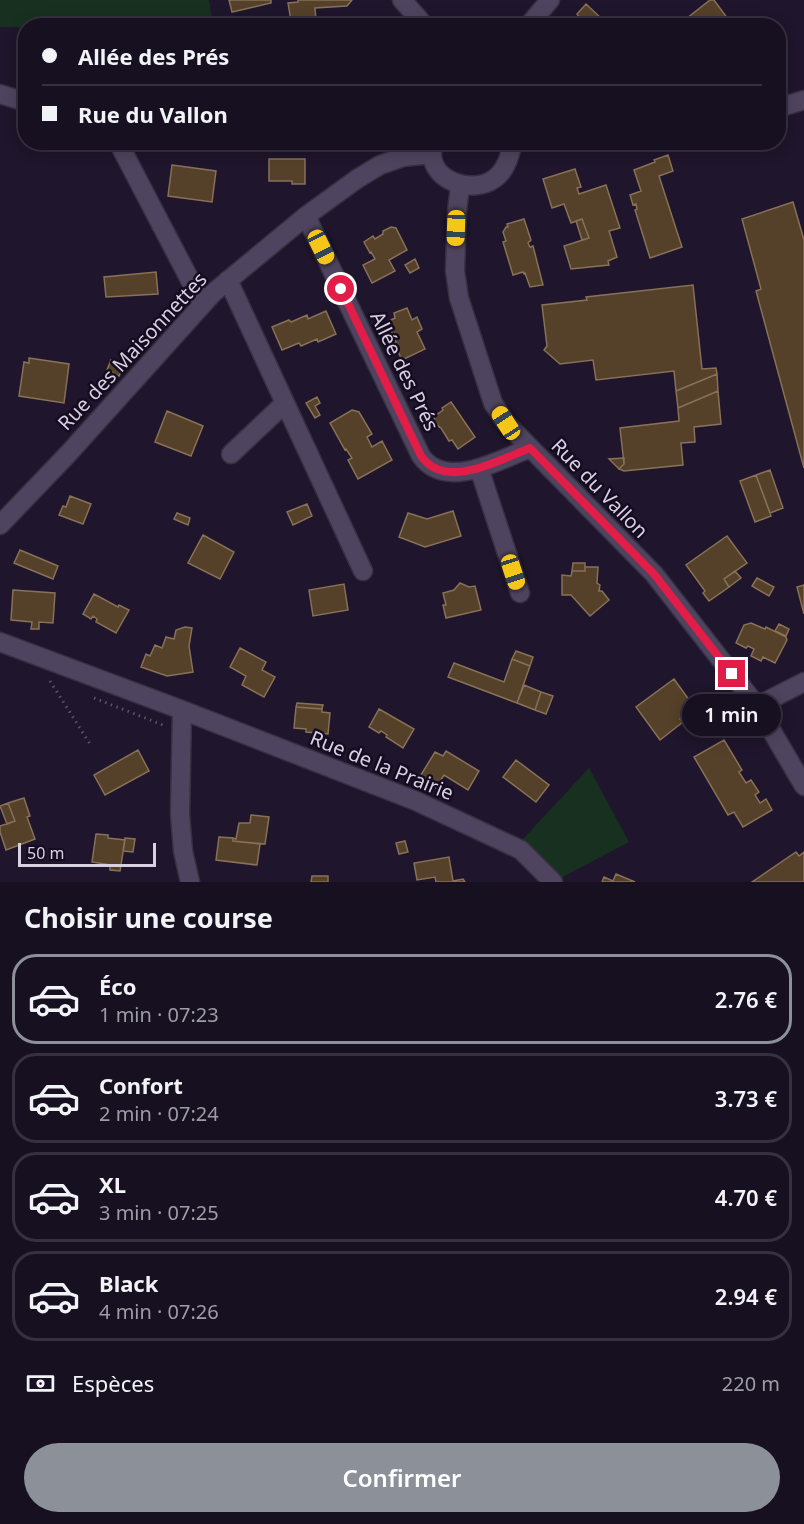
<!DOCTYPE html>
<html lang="fr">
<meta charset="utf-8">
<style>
:root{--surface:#171021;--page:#241e2e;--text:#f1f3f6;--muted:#9e9da5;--line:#36303f;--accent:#8c9099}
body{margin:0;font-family:"Noto Sans",sans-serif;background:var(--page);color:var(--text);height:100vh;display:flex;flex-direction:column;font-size:22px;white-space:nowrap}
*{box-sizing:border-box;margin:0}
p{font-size:20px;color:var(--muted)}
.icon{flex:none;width:33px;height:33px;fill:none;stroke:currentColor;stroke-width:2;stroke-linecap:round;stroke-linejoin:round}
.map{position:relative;height:882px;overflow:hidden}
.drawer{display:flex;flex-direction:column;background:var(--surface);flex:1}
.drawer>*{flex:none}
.top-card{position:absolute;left:18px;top:18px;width:768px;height:132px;border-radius:24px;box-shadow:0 3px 15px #0003,0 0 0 2px var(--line);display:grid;align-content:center;height:132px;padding:0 24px;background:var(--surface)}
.scale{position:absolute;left:18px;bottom:15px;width:138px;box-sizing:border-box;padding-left:6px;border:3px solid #d7d1e1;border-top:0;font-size:16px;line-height:21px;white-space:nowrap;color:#d7d1e1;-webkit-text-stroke:4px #160c22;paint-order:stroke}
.end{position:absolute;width:27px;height:27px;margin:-14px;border:8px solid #e11d48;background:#fff;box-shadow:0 0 0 3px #fff}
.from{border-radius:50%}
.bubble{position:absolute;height:42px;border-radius:21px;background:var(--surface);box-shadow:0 3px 15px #0003,0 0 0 2px var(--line);font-size:20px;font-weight:600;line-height:42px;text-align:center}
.car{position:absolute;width:18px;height:36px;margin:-18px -9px;border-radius:8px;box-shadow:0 0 4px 2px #0007;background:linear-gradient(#f5c518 24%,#345 0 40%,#f5c518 0 76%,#345 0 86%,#f5c518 0)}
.top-card b{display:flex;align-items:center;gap:21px;height:57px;font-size:22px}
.top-card b+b{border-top:2px solid var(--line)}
.top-card i{width:15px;height:15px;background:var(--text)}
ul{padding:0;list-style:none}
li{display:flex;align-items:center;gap:18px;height:90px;margin:0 12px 9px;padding:0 12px;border:3px solid var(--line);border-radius:24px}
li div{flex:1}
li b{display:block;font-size:22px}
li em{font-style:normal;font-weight:600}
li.on{border-color:var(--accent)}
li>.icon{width:54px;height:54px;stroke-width:1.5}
h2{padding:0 24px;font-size:27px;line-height:72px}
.pay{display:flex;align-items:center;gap:15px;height:66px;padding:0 24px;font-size:22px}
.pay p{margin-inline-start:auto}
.button{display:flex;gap:12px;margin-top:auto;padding:12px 24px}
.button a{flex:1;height:69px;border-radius:36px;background:var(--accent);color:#fff;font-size:24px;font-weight:600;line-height:69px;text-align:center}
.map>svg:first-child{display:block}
.green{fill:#183020}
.building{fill:#554129;stroke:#877157;stroke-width:1.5}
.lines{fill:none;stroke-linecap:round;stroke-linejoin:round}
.minor-casing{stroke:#363041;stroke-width:21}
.path{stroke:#5c5368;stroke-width:3;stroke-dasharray:1.5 4.5;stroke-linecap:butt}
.minor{stroke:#4f445f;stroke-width:18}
.route{stroke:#e11d48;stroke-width:8}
.labels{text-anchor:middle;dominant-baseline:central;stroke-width:5;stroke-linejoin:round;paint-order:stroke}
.street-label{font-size:20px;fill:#d7d1e1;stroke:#160c22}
</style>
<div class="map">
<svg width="804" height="882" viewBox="0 0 804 882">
<rect width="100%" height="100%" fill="#1f152c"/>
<path class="green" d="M 0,0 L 209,0 L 213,25 L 26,26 L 25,30 L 16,27 L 0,27 Z
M 589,768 L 629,842 L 557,880 L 522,840 Z"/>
<path class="building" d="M 229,0 L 271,0 L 271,3 L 232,12 Z
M 298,0 L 352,0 L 347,6 L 315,8 L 316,20 L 291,21 L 288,3 L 298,2 Z
M 710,0 L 714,0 L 731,23 L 727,26 L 677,26 Z
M 586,4 L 603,20 L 598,26 L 567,26 L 572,19 L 575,22 L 579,17 L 577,14 Z
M 668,155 L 673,171 L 659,176 L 682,247 L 650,258 L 635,210 L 637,209 L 636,204 L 633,205 L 630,195 L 641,191 L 634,170 L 655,162 L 654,160 Z
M 269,159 L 305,159 L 305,184 L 292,184 L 292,181 L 269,181 Z
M 172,165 L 216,171 L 212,202 L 168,196 Z
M 575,169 L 581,187 L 577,188 L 579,194 L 606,185 L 620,228 L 609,231 L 617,257 L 608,261 L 609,265 L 571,269 L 564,246 L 589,238 L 582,219 L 571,223 L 564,204 L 552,208 L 543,179 Z
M 793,202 L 804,240 L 804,468 L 756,291 L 761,289 L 742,219 Z
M 524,219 L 531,240 L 528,243 L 530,247 L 533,246 L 543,285 L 530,287 L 525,273 L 524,274 L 523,272 L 513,275 L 503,242 L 506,241 L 503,232 L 506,227 L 508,227 L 507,224 Z
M 582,219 L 589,238 L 582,240 L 576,221 Z
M 391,227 L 396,228 L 407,250 L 389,260 L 395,271 L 372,283 L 363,265 L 375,259 L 371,252 L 370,253 L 364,242 L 373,236 L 375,239 L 383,234 L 383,231 Z
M 415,259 L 419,268 L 410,273 L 405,265 Z
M 156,272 L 158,294 L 106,297 L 104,277 Z
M 693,285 L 702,369 L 716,368 L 717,374 L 676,391 L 674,371 L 596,380 L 593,360 L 560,364 L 544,350 L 547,346 L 542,305 L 587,300 L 586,297 Z
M 407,308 L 412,320 L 417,317 L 422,329 L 417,332 L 425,349 L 402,360 L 394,343 L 396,342 L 387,322 L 395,318 L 394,313 Z
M 326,311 L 336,334 L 318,342 L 317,339 L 301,346 L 299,343 L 282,350 L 272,327 L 289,320 L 291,322 L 307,315 L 308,319 Z
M 29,358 L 69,364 L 64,403 L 19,396 L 24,362 L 29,363 Z
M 111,360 L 124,365 L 119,376 L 107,370 Z
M 717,374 L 718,391 L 678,408 L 676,391 Z
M 718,391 L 721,424 L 694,427 L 695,442 L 681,443 L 683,465 L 624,471 L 619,469 L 624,464 L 620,428 L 679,421 L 678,408 Z
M 317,397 L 320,403 L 315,406 L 320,415 L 315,418 L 306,403 Z
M 451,402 L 475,437 L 458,449 L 452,440 L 449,441 L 441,428 L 439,427 L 434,420 L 435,416 L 443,410 L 442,408 Z
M 352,410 L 359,412 L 372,434 L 367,437 L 372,447 L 382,441 L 392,460 L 358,479 L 348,460 L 352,458 L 346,449 L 345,450 L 330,423 Z
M 167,411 L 203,426 L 191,456 L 155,442 Z
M 624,458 L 624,464 L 619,469 L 609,459 Z
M 770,470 L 783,508 L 770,513 L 756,475 Z
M 756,475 L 771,516 L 755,522 L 740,481 Z
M 70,496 L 91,504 L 83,524 L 59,515 L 63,506 L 66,507 Z
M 307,504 L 312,516 L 293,525 L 287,512 Z
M 453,511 L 461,536 L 425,547 L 399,537 L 408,513 L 427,519 Z
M 177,513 L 190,518 L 188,525 L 174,519 Z
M 203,535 L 234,552 L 220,579 L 188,563 Z
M 727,536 L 747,563 L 724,579 L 729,587 L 709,601 L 703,593 L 705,591 L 686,565 Z
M 20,550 L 58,566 L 53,579 L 14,563 Z
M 573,563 L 585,563 L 585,571 L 572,571 Z
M 585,567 L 598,567 L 597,583 L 600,585 L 599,591 L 602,591 L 609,600 L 590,616 L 571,595 L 562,595 L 562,575 L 571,576 L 572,571 L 585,571 Z
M 735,571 L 741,578 L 729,587 L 724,579 Z
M 757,578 L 774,587 L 769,596 L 752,586 Z
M 460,583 L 469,587 L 475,586 L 481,610 L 446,618 L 443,605 L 446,605 L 443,593 L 454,590 Z
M 344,584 L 348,610 L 313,616 L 309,590 Z
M 804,585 L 804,614 L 797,587 Z
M 13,590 L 55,593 L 53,623 L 39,622 L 39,629 L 31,629 L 32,622 L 11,620 Z
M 94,594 L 118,607 L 119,605 L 129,610 L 116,633 L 96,622 L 97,619 L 93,616 L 91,619 L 83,614 Z
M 751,623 L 765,629 L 766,627 L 786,637 L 787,640 L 775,663 L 763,657 L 761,661 L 751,656 L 754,649 L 748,646 L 746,648 L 736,643 L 744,625 Z
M 779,624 L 789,629 L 786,636 L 775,631 Z
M 185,627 L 192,628 L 189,646 L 193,672 L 167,676 L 141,667 L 146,654 L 150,656 L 155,645 L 162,648 L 166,637 L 174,639 L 176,630 Z
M 240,648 L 266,662 L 262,670 L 275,677 L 264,697 L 242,685 L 246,676 L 230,667 Z
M 516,651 L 533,657 L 530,666 L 512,659 Z
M 512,659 L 530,666 L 517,703 L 448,677 L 454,663 L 504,682 Z
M 674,679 L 695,708 L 680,719 L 683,722 L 660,740 L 636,707 Z
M 524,685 L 541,692 L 535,710 L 517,703 Z
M 541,692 L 553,696 L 546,714 L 535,710 Z
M 297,703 L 323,705 L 322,709 L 296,707 Z
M 296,707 L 322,709 L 322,712 L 330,713 L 328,734 L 306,732 L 306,729 L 294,728 Z
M 379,709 L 414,729 L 403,748 L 386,737 L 387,735 L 381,731 L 379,733 L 369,727 Z
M 724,740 L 742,770 L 739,772 L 746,783 L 751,780 L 759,792 L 755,795 L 760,803 L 766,799 L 772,810 L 743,827 L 734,812 L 728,815 L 694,757 Z
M 138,750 L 149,771 L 105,795 L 94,775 Z
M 446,751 L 479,771 L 468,790 L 444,775 L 436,788 L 419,778 L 435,752 L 443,756 Z
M 516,760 L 549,785 L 536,802 L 503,777 Z
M 24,798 L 30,816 L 27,817 L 35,839 L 6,850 L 0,832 L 0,826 L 15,821 L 8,803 Z
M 8,803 L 15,821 L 7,824 L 0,806 Z
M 251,815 L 269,817 L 265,844 L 233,841 L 233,838 L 236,839 L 239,823 L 250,823 Z
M 96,834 L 108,835 L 108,838 L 125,840 L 120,871 L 110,870 L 110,865 L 92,862 Z
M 219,837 L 233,838 L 233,841 L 260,844 L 257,865 L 216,860 Z
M 125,838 L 135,839 L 133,852 L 123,851 Z
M 405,841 L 408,852 L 399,854 L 396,843 Z
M 796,852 L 799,856 L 804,852 L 804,882 L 752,882 Z
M 449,857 L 453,881 L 463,879 L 465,882 L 436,882 L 435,877 L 417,880 L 414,863 Z
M 616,874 L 635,882 L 602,882 L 604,877 L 613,881 Z
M 312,876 L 328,876 L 328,882 L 311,882 Z"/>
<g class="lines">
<g class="minor-casing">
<path id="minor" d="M 402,0 L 419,19 L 424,26
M 528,26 L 550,0
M 0,94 L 26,102
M 778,108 L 804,100
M 118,142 L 202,303
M 434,144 C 433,147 432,150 432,154 C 433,182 473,194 494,179 C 506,171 510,155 513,142
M 460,186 L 457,211 L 455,271 L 459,298 L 493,403 L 506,423 L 654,574 L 757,706 L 804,786
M 306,216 L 421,456 C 446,491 499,460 530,448
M 228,280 L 363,571
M 231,454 L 285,403
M 479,468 L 520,593
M 0,525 L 68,454 L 213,293 L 306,216 L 357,179 L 380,165 L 403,157 L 432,154
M 0,642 L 182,710 L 416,801 L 521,850 L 553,882
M 757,706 L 804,682
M 182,710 L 180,814 L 183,851 L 190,882"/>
</g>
<path class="path" d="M 50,681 L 90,744
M 94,698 L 163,725"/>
<use href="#minor" class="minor"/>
</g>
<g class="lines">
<path class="route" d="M 341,289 L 421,456 C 446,491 499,460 530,448 L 654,574 L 732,674"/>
</g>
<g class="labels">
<g class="street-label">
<text transform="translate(132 351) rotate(-47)">Rue des Maisonnettes</text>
<text transform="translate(405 371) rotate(64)">Allée des Prés</text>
<text transform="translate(600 488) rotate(46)">Rue du Vallon</text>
<text transform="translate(382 765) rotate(22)">Rue de la Prairie</text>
</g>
</g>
</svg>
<div class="scale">50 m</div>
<i class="end from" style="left:341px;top:289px"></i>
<i class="end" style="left:732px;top:674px"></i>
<div class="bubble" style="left:682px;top:694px;width:99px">1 min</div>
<i class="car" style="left:456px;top:228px;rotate:182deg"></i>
<i class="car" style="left:321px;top:247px;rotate:154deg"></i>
<i class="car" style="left:506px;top:423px;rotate:327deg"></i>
<i class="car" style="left:513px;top:572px;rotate:162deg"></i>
<div class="top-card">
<b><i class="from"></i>Allée des Prés</b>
<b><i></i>Rue du Vallon</b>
</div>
</div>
<section class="drawer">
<h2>Choisir une course</h2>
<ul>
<li class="on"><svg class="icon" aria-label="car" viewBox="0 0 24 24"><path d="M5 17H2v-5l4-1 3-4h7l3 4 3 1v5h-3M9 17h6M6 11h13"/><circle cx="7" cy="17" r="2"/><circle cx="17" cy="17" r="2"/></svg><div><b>Éco</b><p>1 min · 07:23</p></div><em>2.76 €</em></li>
<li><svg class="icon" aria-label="car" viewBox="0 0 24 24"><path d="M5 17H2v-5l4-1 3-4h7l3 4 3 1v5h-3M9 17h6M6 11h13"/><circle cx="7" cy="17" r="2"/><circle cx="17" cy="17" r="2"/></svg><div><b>Confort</b><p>2 min · 07:24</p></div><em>3.73 €</em></li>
<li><svg class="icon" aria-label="car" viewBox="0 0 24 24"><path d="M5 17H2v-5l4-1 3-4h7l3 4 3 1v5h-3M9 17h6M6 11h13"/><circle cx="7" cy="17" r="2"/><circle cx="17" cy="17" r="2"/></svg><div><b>XL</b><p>3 min · 07:25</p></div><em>4.70 €</em></li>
<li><svg class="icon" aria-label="car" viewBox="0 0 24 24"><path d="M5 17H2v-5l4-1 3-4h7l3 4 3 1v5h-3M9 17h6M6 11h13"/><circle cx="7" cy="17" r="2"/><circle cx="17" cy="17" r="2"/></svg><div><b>Black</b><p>4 min · 07:26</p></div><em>2.94 €</em></li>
</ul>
<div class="pay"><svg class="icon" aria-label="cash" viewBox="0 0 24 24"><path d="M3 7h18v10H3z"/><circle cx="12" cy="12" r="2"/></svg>Espèces<p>220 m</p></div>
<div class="button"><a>Confirmer</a></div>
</section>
